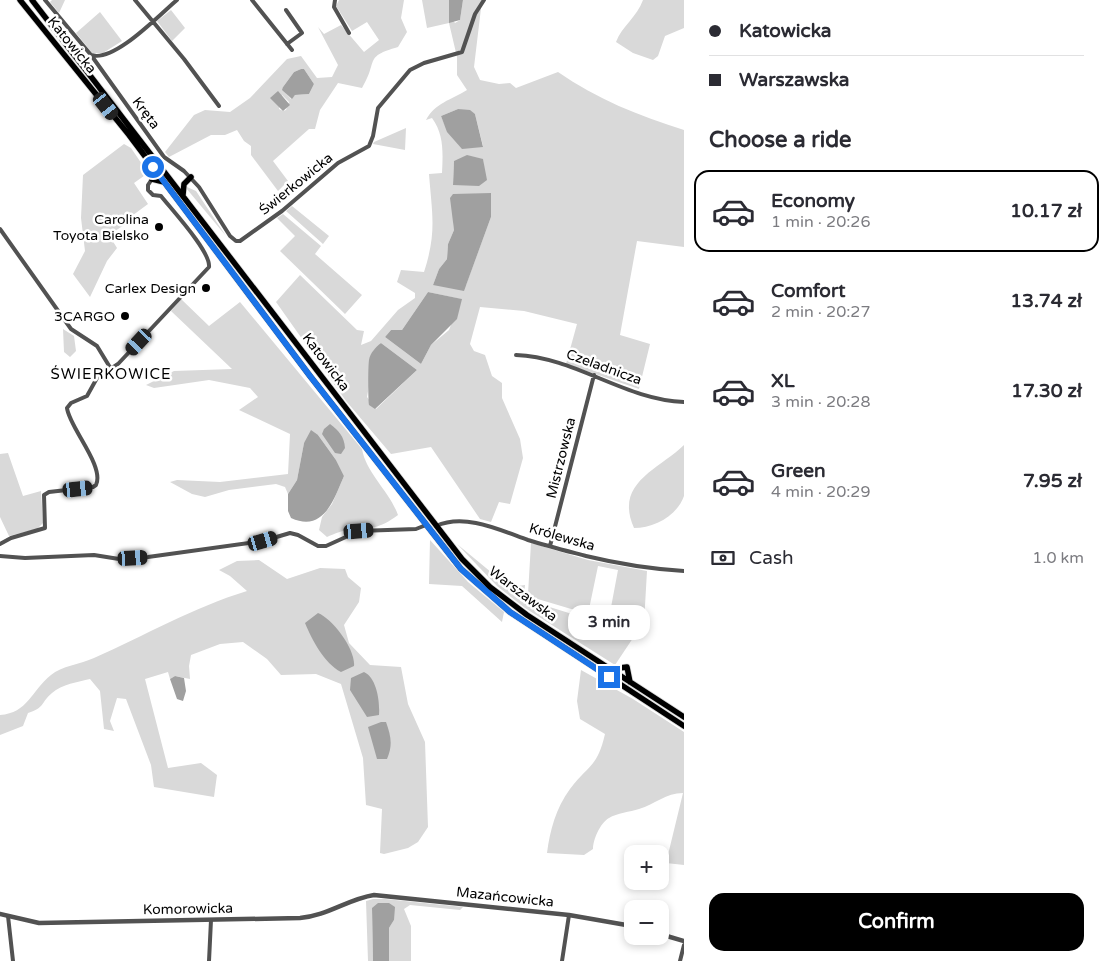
<!DOCTYPE html>
<meta charset="utf-8">
<style>
:root{--surface:#fff;--page:#f7f7f7;--text:#2b2b33;--muted:#7c7c81;--line:#e1e1e2;--accent:#000}
body{margin:0;font-family:"Varela Round",sans-serif;background:var(--page);color:var(--text);height:100vh;display:flex;flex-direction:column;font-size:19px;white-space:nowrap}
*{box-sizing:border-box;margin:0}
p{font-size:16px;color:var(--muted)}
.icon{flex:none;width:28px;height:28px;fill:none;stroke:currentColor;stroke-width:2;stroke-linecap:round;stroke-linejoin:round}
.map{position:relative;flex:1;overflow:hidden}
.drawer{display:flex;flex-direction:column;background:var(--surface);width:425px}
.drawer>*{flex:none}
.guide{display:grid;align-content:center;height:110px;padding:0 25px;background:var(--surface)}
.fabs{position:absolute;left:624px;top:845px;display:grid;gap:10px}
.fabs a{display:grid;place-items:center;width:45px;height:45px;border-radius:10px;background:var(--surface);box-shadow:0 2px 8px #0003;font-size:25px}
.end{position:absolute;width:22px;height:22px;margin:-11px;border:6px solid #1a73e8;background:#fff;box-shadow:0 0 0 2px #fff}
.from{border-radius:50%}
.bubble{position:absolute;height:35px;border-radius:15px;background:var(--surface);box-shadow:0 2px 8px #0003;font-size:16px;font-weight:700;line-height:35px;text-align:center}
.car{position:absolute;width:15px;height:30px;margin:-15px -8px;border-radius:6px;box-shadow:0 0 4px 1px #0007;background:linear-gradient(#222 24%,#8ab4d8 0 40%,#222 0 76%,#8ab4d8 0 86%,#222 0)}
.guide b{display:flex;align-items:center;gap:18px;height:48px;font-size:19px}
.guide b+b{border-top:1px solid var(--line)}
.guide i{width:12px;height:12px;background:var(--text)}
ul{padding:0;list-style:none}
li{display:flex;align-items:center;gap:15px;height:82px;margin:0 10px 8px;padding:0 15px;border:2px solid transparent;border-radius:15px}
li div{flex:1}
li b{display:block;font-size:19px}
li em{font-style:normal;font-weight:700}
li.selected{border-color:var(--accent)}
li>.icon{width:45px;height:45px;stroke-width:1.5}
h2{padding:0 25px;font-size:22px;line-height:60px}
.pay{display:flex;align-items:center;gap:12px;height:55px;padding:0 25px;font-size:19px}
.pay p{margin-inline-start:auto}
.primary-button{display:flex;gap:10px;margin-top:auto;padding:10px 25px}
.primary-button a{flex:1;height:58px;border-radius:15px;background:var(--accent);color:#fff;font-size:20px;font-weight:700;line-height:58px;text-align:center}
main{display:flex;flex:1;min-height:0}
.map>svg:first-child{display:block}
.green{fill:#d9d9d9;fill-rule:evenodd}
.water{fill:#a0a0a0}
.lines{fill:none;stroke-linecap:round;stroke-linejoin:round}
.primary-casing{stroke:#dbdbdb;stroke-width:7}
.minor{stroke:#525252;stroke-width:4}
.tertiary{stroke:#525252;stroke-width:4.5}
.primary{stroke:#000;stroke-width:5.5}
.route{stroke:#1a73e8;stroke-width:6}
.poi-dot{fill:#000;stroke:#fff;stroke-width:2}
.labels{text-anchor:middle;dominant-baseline:central;stroke-width:5;stroke-linejoin:round;paint-order:stroke}
.street-label{font-size:14px;fill:#000;stroke:#fff}
.poi-label{font-size:14px;fill:#000;stroke:#fff;text-anchor:end}
.neighbourhood-label{font-size:15px;letter-spacing:1px;fill:#000;stroke:#fff}
</style>
<main>
<div class="map">
<svg width="684" height="961" viewBox="0 0 684 961">
<rect width="100%" height="100%" fill="#fff"/>
<path class="green" d="M 52,0 L 65,0 L 59,13 L 50,2 Z
M 339,0 L 404,0 L 401,18 L 407,32 L 398,47 C 363,57 379,60 362,88 L 338,83 L 320,110 L 315,129 L 309,129 L 273,161 L 288,181 L 278,191 L 251,155 L 251,146 L 244,141 L 237,130 L 225,135 L 211,135 L 169,157 L 165,152 L 194,115 L 205,110 L 230,112 L 250,98 L 287,59 L 301,56 L 317,78 L 332,77 L 338,65 L 318,27 L 324,34 L 341,25 L 364,52 L 379,40 L 367,22 L 352,31 L 336,6 ZM 301,69 L 304,69 L 314,84 L 309,94 L 295,95 L 291,99 L 283,90 L 283,87 L 294,72 ZM 282,95 L 289,102 L 286,110 L 283,111 L 279,109 Z
M 422,0 L 449,0 L 451,17 L 455,23 L 460,20 L 463,0 L 482,0 L 474,67 L 480,80 L 499,84 L 510,83 L 516,88 L 558,72 C 597,99 639,116 684,130 L 684,247 L 637,241 L 620,335 L 650,344 L 639,389 L 566,364 L 577,324 L 524,311 L 480,307 L 470,344 L 474,351 L 485,355 L 492,376 L 502,383 L 502,398 L 520,439 L 523,458 L 510,504 L 499,502 L 491,522 L 480,519 L 431,447 L 391,454 L 346,401 L 276,302 L 300,275 L 357,330 L 364,331 L 361,345 L 371,341 L 398,310 L 415,298 L 415,293 L 397,282 L 401,270 L 424,272 C 437,232 432,214 429,174 L 442,173 C 443,153 444,134 432,118 L 426,120 C 435,103 451,100 467,90 L 457,75 L 457,57 L 449,23 L 427,28 ZM 458,109 L 475,114 L 483,146 C 457,142 451,142 441,116 ZM 483,159 L 484,172 L 453,185 L 454,161 ZM 491,204 L 491,217 L 466,285 L 433,285 L 439,269 L 447,259 L 448,244 L 454,230 L 453,214 ZM 428,292 L 461,299 L 449,330 L 431,345 L 421,364 L 385,337 L 391,330 L 402,330 ZM 381,343 L 417,370 L 376,409 L 367,397 L 369,386 L 369,361 Z
M 643,0 L 684,0 L 684,28 L 665,36 L 658,56 L 653,60 L 633,53 L 616,42 C 622,26 637,17 643,0 Z
M 171,10 L 185,28 L 172,41 L 157,21 Z
M 100,12 L 122,41 L 103,53 L 92,53 L 76,33 Z
M 406,128 L 405,150 L 373,144 L 374,142 Z
M 124,144 L 131,148 L 148,173 L 134,183 L 148,204 L 125,221 L 124,225 L 109,235 L 117,248 L 107,261 L 90,297 L 73,274 L 85,251 L 81,218 L 83,175 Z
M 187,187 L 196,191 L 226,236 L 186,188 Z
M 292,206 L 329,236 L 323,244 L 286,211 Z
M 283,214 L 321,246 L 315,254 L 362,295 L 345,314 L 280,251 L 295,236 L 277,218 Z
M 181,299 L 209,326 L 240,302 L 362,449 C 366,473 390,492 398,515 C 379,529 372,528 350,530 C 342,530 334,534 327,537 L 319,530 L 322,517 L 332,504 L 344,476 L 336,460 L 318,435 L 304,443 L 297,480 L 288,494 L 285,487 L 276,484 L 229,490 L 205,497 L 192,494 L 170,482 L 177,480 L 220,482 L 288,474 L 290,434 L 239,410 L 258,397 L 250,388 L 209,380 L 154,388 L 146,385 L 174,371 L 232,369 L 171,311 Z
M 63,329 L 74,336 L 76,351 L 70,357 L 64,352 Z
M 684,445 C 684,456 684,487 684,496 C 677,516 654,528 634,528 C 614,483 658,470 684,445 Z
M 8,453 L 23,496 L 41,491 L 43,523 L 37,529 L 9,536 L 0,517 L 0,454 Z
M 430,540 L 468,582 L 504,612 L 502,622 L 462,586 L 429,584 Z
M 531,543 L 588,560 L 647,571 L 644,623 L 609,618 L 618,570 L 598,566 L 588,614 L 531,597 L 528,594 Z
M 457,544 L 509,587 L 525,585 L 524,597 L 527,600 L 585,618 L 639,629 L 615,665 L 525,608 L 497,586 Z
M 259,560 L 287,579 L 320,568 L 345,569 L 348,577 L 361,588 L 359,602 L 344,625 L 349,643 L 370,665 L 401,667 L 408,704 L 425,742 L 428,827 L 418,842 L 408,848 L 384,854 L 380,853 L 382,809 L 366,805 L 363,758 L 341,684 L 316,674 L 281,675 L 267,659 L 243,642 L 220,644 L 191,655 L 189,666 L 190,679 L 175,676 L 170,679 L 168,672 L 145,679 L 168,768 L 201,763 L 217,775 L 214,797 L 154,787 L 151,765 L 126,699 L 117,698 L 110,721 L 114,731 L 104,729 L 100,691 L 90,679 C 78,682 62,684 52,693 C 41,702 45,708 28,713 L 23,726 L 0,735 L 0,715 C 28,713 31,691 51,675 C 61,666 81,664 94,658 C 144,636 194,607 247,591 L 230,576 L 219,570 L 237,561 Z
M 581,670 L 633,699 L 684,732 L 684,865 L 666,863 L 683,793 C 666,793 655,804 639,809 C 630,812 617,813 609,818 C 600,823 593,840 593,849 L 584,855 L 547,853 C 550,830 556,808 570,789 C 589,764 597,768 605,734 L 580,719 L 577,701 Z
M 373,899 L 385,899 L 463,907 L 460,910 L 410,905 L 404,909 L 411,926 L 411,961 L 389,961 L 389,928 L 394,920 L 372,908 L 373,961 L 368,961 L 366,901 Z"/>
<path class="water" d="M 449,0 L 463,0 L 460,20 L 449,23 Z
M 301,69 L 304,69 L 314,84 L 309,94 L 295,95 L 292,99 L 282,90 L 283,87 L 294,72 Z
M 278,91 L 290,105 L 283,111 L 270,98 Z
M 458,109 L 470,110 L 475,114 L 483,147 L 462,149 L 447,132 L 441,116 Z
M 467,155 L 483,159 L 487,180 L 479,186 L 453,185 L 454,161 Z
M 491,193 L 491,217 L 464,291 L 433,285 L 439,269 L 447,259 L 448,244 L 454,230 L 450,198 L 453,194 Z
M 428,292 L 462,299 L 457,319 L 431,345 L 421,364 L 385,337 L 391,330 L 402,330 Z
M 381,343 L 417,370 L 375,409 L 369,405 C 368,400 368,366 369,360 C 370,353 376,347 381,343 Z
M 330,424 C 339,431 344,436 345,448 L 341,454 L 335,453 L 322,434 L 324,429 Z
M 311,430 L 318,435 L 336,460 L 344,476 C 334,499 324,533 291,518 L 288,511 L 288,494 L 297,480 L 304,443 Z
M 318,613 C 333,619 356,650 354,666 L 341,672 C 324,663 312,640 305,623 Z
M 364,672 C 377,678 380,702 379,715 L 367,717 L 350,690 L 351,678 Z
M 175,676 L 184,678 L 186,691 L 183,701 L 177,699 L 170,679 Z
M 381,722 L 386,722 C 391,736 393,745 387,759 L 377,759 L 368,727 Z
M 378,903 L 389,903 L 395,907 L 394,920 L 389,928 L 389,961 L 373,961 L 372,908 Z"/>
<g class="lines">
<g class="primary-casing">
<path id="primary" d="M 20,0 L 129,135 L 310,376 L 461,569 L 510,612 L 684,726
M 32,0 L 462,559 L 490,587 L 527,615 L 684,717
M 153,167 L 152,179 L 164,182
M 183,195 L 184,184 L 191,177
M 612,669 L 627,667 L 630,682"/>
</g>
<path class="minor" d="M 45,0 L 91,55 C 114,63 159,15 177,0
M 135,0 L 184,59 L 219,106
M 252,0 L 292,50
M 335,0 L 334,7 L 349,33
M 286,10 L 302,33 L 287,44
M 91,55 L 164,157 L 184,171 L 199,187 L 230,236 L 236,241 L 240,241 L 282,211 L 338,163 L 369,146 L 373,136 L 378,108 L 410,70 L 424,63 L 462,52 L 475,14 L 484,0
M 0,229 L 71,329 L 97,346 L 111,369
M 516,355 C 575,357 625,400 684,402
M 436,526 C 465,513 500,530 528,540 C 547,546 567,551 586,556 C 619,564 651,569 684,571
M 0,544 L 11,538 L 45,528 L 44,495 L 49,492 L 93,487 L 96,485 C 105,466 69,427 67,408 L 71,403 L 87,396 L 97,378 L 118,364 L 209,267 C 211,252 172,210 161,196 L 153,195 L 148,190 L 148,185 L 152,179
M 550,546 L 594,375
M 0,556 L 25,558 L 94,555 L 119,559 L 148,557 L 263,541 L 290,533 L 298,535 L 318,546 L 326,546 L 359,531 L 416,529 L 426,525
M 8,916 L 13,961
M 209,961 L 211,920
M 562,961 L 569,915
M 680,961 L 684,945"/>
<path class="tertiary" d="M 0,914 L 39,923 L 300,918 C 327,916 348,899 374,895 L 569,915 L 632,926
M 660,934 L 684,941"/>
<use href="#primary" class="primary"/>
</g>
<g class="lines">
<path class="route" d="M 153,167 L 310,376 L 461,569 L 510,612 L 609,677"/>
</g>
<g class="poi-dot">
<circle cx="159" cy="227" r="5"/>
<circle cx="206" cy="288" r="5"/>
<circle cx="125" cy="316" r="5"/>
</g>
<g class="labels">
<g class="street-label">
<text transform="translate(72 45) rotate(51)">Katowicka</text>
<text transform="translate(146 113) rotate(53)">Kręta</text>
<text transform="translate(296 184) rotate(-39)">Świerkowicka</text>
<text transform="translate(326 362) rotate(53)">Katowicka</text>
<text transform="translate(604 367) rotate(20)">Czeladnicza</text>
<text transform="translate(561 458) rotate(-76)">Mistrzowska</text>
<text transform="translate(562 537) rotate(16)">Królewska</text>
<text transform="translate(523 594) rotate(37)">Warszawska</text>
<text transform="translate(505 897) rotate(6)">Mazańcowicka</text>
<text transform="translate(188 909) rotate(-1)">Komorowicka</text>
</g>
<g class="poi-label">
<text x="149" y="219">Carolina<tspan x="149" dy="16">Toyota Bielsko</tspan></text>
<text x="196" y="288">Carlex Design</text>
<text x="115" y="316">3CARGO</text>
</g>
<g class="neighbourhood-label">
<text x="111" y="374">ŚWIERKOWICE</text>
</g>
</g>
</svg>
<div class="fabs">
<a>+</a>
<a>−</a>
</div>
<i class="end from" style="left:153px;top:167px"></i>
<i class="end" style="left:609px;top:677px"></i>
<div class="bubble" style="left:568px;top:605px;width:82px">3 min</div>
<i class="car" style="left:106px;top:106px;rotate:142deg"></i>
<i class="car" style="left:139px;top:342px;rotate:223deg"></i>
<i class="car" style="left:78px;top:489px;rotate:84deg"></i>
<i class="car" style="left:359px;top:531px;rotate:85deg"></i>
<i class="car" style="left:263px;top:541px;rotate:74deg"></i>
<i class="car" style="left:133px;top:558px;rotate:87deg"></i>
</div>
<section class="drawer">
<div class="guide">
<b><i class="from"></i>Katowicka</b>
<b><i></i>Warszawska</b>
</div>
<h2>Choose a ride</h2>
<ul>
<li class="selected"><svg class="icon" aria-label="car" viewBox="0 0 24 24"><path d="M5 17H2v-5l4-1 3-4h7l3 4 3 1v5h-3M9 17h6M6 11h13"/><circle cx="7" cy="17" r="2"/><circle cx="17" cy="17" r="2"/></svg><div><b>Economy</b><p>1 min · 20:26</p></div><em>10.17 zł</em></li>
<li><svg class="icon" aria-label="car" viewBox="0 0 24 24"><path d="M5 17H2v-5l4-1 3-4h7l3 4 3 1v5h-3M9 17h6M6 11h13"/><circle cx="7" cy="17" r="2"/><circle cx="17" cy="17" r="2"/></svg><div><b>Comfort</b><p>2 min · 20:27</p></div><em>13.74 zł</em></li>
<li><svg class="icon" aria-label="car" viewBox="0 0 24 24"><path d="M5 17H2v-5l4-1 3-4h7l3 4 3 1v5h-3M9 17h6M6 11h13"/><circle cx="7" cy="17" r="2"/><circle cx="17" cy="17" r="2"/></svg><div><b>XL</b><p>3 min · 20:28</p></div><em>17.30 zł</em></li>
<li><svg class="icon" aria-label="car" viewBox="0 0 24 24"><path d="M5 17H2v-5l4-1 3-4h7l3 4 3 1v5h-3M9 17h6M6 11h13"/><circle cx="7" cy="17" r="2"/><circle cx="17" cy="17" r="2"/></svg><div><b>Green</b><p>4 min · 20:29</p></div><em>7.95 zł</em></li>
</ul>
<div class="pay"><svg class="icon" aria-label="cash" viewBox="0 0 24 24"><path d="M3 7h18v10H3z"/><circle cx="12" cy="12" r="2"/></svg>Cash<p>1.0 km</p></div>
<div class="primary-button"><a>Confirm</a></div>
</section>
</main>
